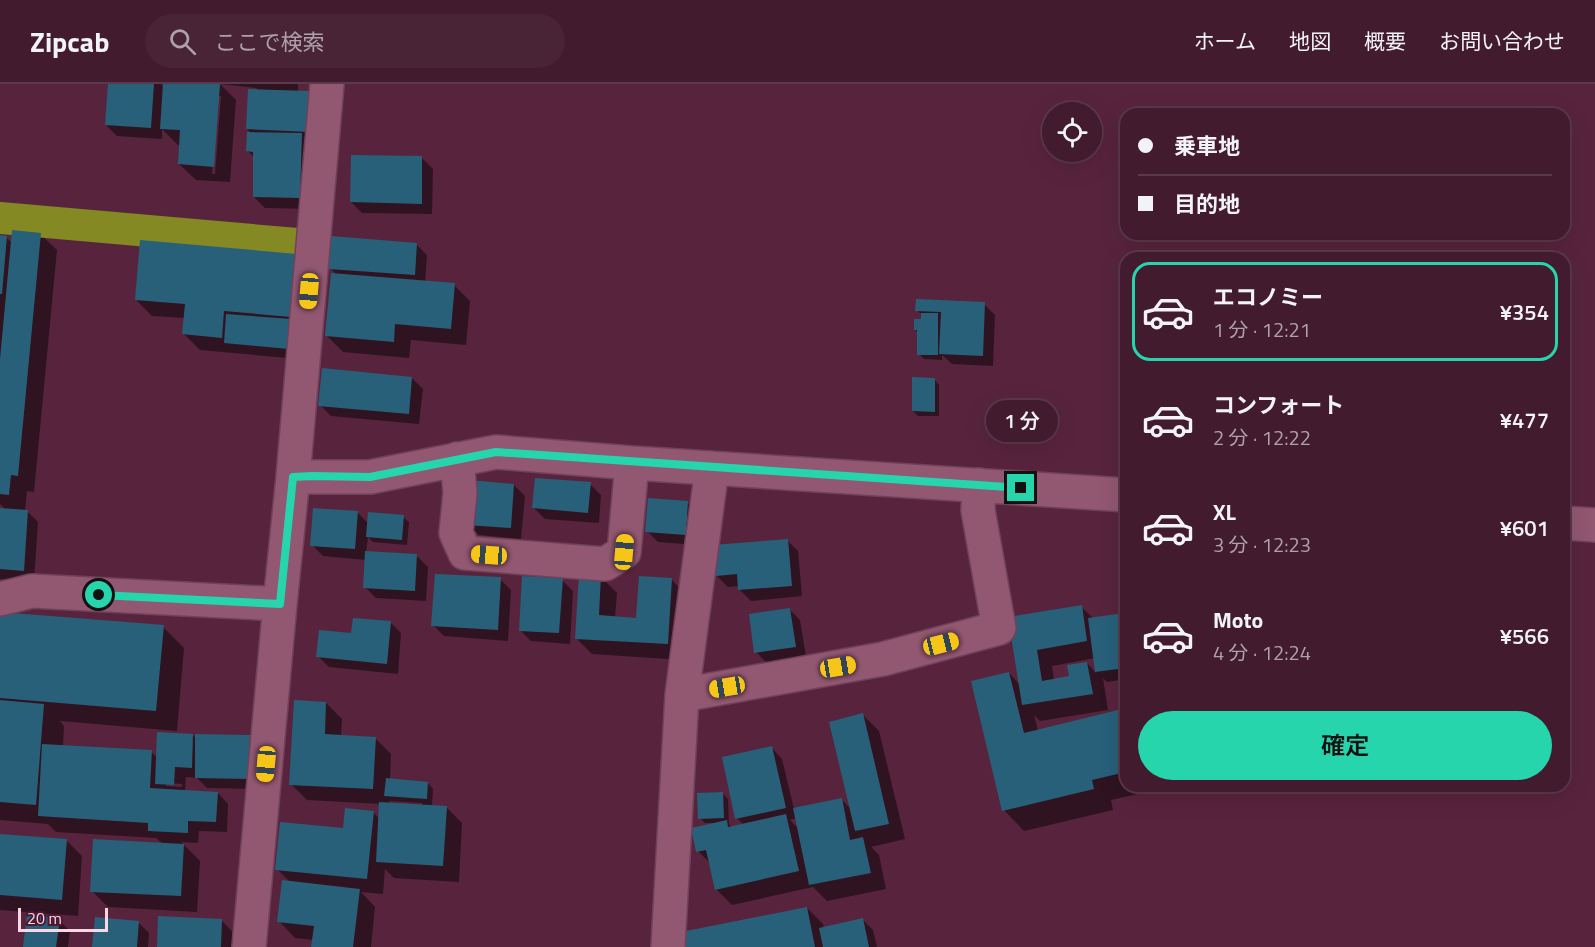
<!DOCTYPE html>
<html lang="ja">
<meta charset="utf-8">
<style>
:root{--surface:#421b2e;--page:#492436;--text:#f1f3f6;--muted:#aea1aa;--line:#5a394a;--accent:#27d5ad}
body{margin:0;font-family:"Titillium Web","Noto Sans JP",sans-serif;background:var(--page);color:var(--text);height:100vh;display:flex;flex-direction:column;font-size:22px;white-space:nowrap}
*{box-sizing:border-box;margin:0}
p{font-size:20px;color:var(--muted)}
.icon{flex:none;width:33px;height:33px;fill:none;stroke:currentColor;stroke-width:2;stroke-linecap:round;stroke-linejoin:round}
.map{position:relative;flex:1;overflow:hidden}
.sheet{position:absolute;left:1120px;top:168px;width:450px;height:540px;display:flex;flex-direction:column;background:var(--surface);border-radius:18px;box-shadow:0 6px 24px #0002,0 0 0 2px var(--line)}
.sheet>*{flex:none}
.guide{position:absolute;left:1120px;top:24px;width:450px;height:132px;border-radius:18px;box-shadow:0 6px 24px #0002,0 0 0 2px var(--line);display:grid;align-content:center;height:132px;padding:0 18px;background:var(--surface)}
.buttons{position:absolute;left:1042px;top:18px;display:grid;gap:12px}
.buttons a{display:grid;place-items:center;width:60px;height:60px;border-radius:50%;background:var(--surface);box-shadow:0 6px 24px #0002,0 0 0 2px var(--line);font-size:30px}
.scale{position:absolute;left:18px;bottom:15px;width:90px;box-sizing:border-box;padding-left:6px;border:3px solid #f9d7e4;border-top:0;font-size:16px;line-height:21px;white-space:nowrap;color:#f9d7e4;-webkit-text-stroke:4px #4d1933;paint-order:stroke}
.end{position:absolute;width:27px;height:27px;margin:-14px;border:8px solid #27d5ad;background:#111;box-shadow:0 0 0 3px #111}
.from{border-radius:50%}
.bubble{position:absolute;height:42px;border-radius:21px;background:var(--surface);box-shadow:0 6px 24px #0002,0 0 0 2px var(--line);font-size:20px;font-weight:600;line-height:42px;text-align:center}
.car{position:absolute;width:18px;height:36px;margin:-18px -9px;border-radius:8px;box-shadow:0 0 4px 2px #0007;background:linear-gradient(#f5c518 24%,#345 0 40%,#f5c518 0 76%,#345 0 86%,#f5c518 0)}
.guide b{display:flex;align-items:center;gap:21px;height:57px;font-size:22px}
.guide b+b{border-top:2px solid var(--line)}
.guide i{width:15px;height:15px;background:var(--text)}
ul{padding:10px 0 0;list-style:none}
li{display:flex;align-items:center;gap:18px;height:99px;margin:0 12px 9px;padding:0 6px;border:3px solid transparent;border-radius:18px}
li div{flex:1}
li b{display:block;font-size:22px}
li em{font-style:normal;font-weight:600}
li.on{border-color:var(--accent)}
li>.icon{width:54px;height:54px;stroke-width:1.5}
.primary-button{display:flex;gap:12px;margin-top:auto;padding:12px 18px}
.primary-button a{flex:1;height:69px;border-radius:36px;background:var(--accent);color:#111;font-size:24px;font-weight:600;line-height:69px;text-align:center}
header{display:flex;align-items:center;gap:36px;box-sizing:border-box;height:84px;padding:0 30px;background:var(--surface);border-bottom:2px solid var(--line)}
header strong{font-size:28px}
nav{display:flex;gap:33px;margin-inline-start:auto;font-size:21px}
.search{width:420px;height:54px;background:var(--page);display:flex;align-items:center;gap:15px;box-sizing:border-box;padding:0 21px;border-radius:33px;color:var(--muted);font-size:22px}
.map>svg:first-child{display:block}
.shadow{fill:#0007;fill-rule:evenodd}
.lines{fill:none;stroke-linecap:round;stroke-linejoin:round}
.canal{stroke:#848924;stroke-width:32}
.building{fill:#28607a}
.minor-casing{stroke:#70425a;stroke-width:36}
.minor{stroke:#925771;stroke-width:33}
.route{stroke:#27d5ad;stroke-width:8}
</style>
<header>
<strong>Zipcab</strong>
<div class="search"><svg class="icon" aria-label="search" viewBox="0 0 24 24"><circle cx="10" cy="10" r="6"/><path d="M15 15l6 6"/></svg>ここで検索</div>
<nav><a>ホーム</a><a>地図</a><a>概要</a><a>お問い合わせ</a></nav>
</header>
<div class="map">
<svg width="1595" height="863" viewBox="0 0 1595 863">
<rect width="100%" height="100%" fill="#58243d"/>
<path class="shadow" d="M 109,0 L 161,0 L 164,3 L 164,0 L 298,0 L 298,8 L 310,8 L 311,125 L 265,124 L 254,113 L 255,74 L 248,67 L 252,50 L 247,45 L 257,4 L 220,0 L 236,16 L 230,98 L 196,96 L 179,80 L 181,61 L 178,61 L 162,45 L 162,55 L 117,52 L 106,41 ZM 218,12 L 221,12 L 215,90 L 212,90 Z
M 422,74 L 433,85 L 432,130 L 362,129 L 351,118 Z
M 40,150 L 57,166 L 34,408 L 27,407 L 25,427 L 27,427 L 38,438 L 34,497 L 0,495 L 0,425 L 6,426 L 0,420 L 0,153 L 6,153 L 12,159 Z
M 416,160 L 427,171 L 425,198 L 454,201 L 470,217 L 466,261 L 411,256 L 409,274 L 343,268 L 327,252 L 337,191 L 330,184 Z
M 296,171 L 299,275 L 200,266 L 184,250 L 185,234 L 152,232 L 136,216 Z
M 984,220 L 995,231 L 993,282 L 952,280 L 942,271 L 942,276 L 924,275 L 919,270 L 919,249 L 915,246 L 922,237 L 922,231 L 917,226 Z
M 412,294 L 423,305 L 419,340 L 331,332 L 320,321 Z
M 934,295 L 939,301 L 939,332 L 918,332 L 913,327 Z
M 590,400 L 601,411 L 599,439 L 545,435 L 534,424 Z
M 514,401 L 525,412 L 521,455 L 479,451 L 468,440 Z
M 687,418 L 698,429 L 696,461 L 658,458 L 647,447 Z
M 358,429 L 369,440 L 403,433 L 409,438 L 407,461 L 373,458 L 368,453 L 366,469 L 417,472 L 428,483 L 426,517 L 376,514 L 365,503 L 366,476 L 323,472 L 312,461 Z
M 787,456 L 798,467 L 802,512 L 751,517 L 740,506 L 740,502 L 728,503 L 717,492 Z
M 601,493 L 617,509 L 615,534 L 637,535 L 671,495 L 687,512 L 683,576 L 592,570 L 576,554 Z
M 500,495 L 511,506 L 508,557 L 444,552 L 433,541 Z
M 562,496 L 573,507 L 570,560 L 531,557 L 520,546 Z
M 1081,523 L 1093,534 L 1123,531 L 1126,534 L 1126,595 L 1107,598 L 1103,594 L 1108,626 L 1040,637 L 1034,631 L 1038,647 L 1126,626 L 1126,702 L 1172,702 L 1111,716 L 1113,726 L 1024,747 L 1004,726 L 1009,589 L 1020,601 L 1010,534 ZM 1095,574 L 1096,589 L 1087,579 L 1070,594 L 1054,596 L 1052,582 Z
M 789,525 L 800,536 L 806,573 L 767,579 L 756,568 Z
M 390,538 L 401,549 L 398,590 L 329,583 L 318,572 Z
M 0,540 L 163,543 L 184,564 L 177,647 L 60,637 L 64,642 L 63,662 L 151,668 L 158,674 L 193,651 L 197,656 L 249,653 L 260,664 L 260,705 L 207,704 L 197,694 L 186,693 L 185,707 L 218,709 L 228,720 L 227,748 L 199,747 L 198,759 L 181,758 L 200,777 L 197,828 L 108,823 L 92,807 L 163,760 L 156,754 L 56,748 L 48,740 L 0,736 ZM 166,699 L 182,700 L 182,703 L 166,702 Z
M 326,619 L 342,635 L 341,653 L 375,654 L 391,670 L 390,696 L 428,699 L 433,705 L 432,722 L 446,723 L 462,739 L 459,798 L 394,794 L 385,785 L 383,810 L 361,808 L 375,823 L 371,863 L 313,863 L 314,856 L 295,854 L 279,837 L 290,798 L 277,785 L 373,728 L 380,735 L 381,720 L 307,716 L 291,700 ZM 389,717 L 422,719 L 422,722 L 389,720 Z
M 863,631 L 879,647 L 905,755 L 871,763 L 879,771 L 886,805 L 827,817 L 813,803 L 732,821 L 716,805 L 711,780 L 698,767 L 714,740 L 714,739 L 705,739 L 700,734 L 722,709 L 728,715 L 729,740 L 732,744 L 744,741 L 737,734 L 772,664 L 782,675 L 794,725 L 841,715 L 851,725 ZM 797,734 L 799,745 L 790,736 Z
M 0,751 L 66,756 L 82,772 L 78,832 L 0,826 Z
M 807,824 L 823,840 L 824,844 L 862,835 L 873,846 L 877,863 L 681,863 Z
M 59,836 L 70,847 L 68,863 L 24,863 Z
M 221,836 L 232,847 L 232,863 L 159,863 Z
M 138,838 L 149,849 L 148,863 L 94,863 Z"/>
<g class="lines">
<path class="canal" d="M 0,134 L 297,160"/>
</g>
<path class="building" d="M 108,0 L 154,0 L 151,44 L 105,41 Z
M 163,0 L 220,0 L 214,83 L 178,80 L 180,46 L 160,45 Z
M 248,5 L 310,7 L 309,48 L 246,45 Z
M 247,48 L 302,49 L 300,114 L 253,113 L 253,68 L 246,67 Z
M 351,71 L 422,72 L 422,120 L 350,118 Z
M 12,146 L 41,149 L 18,392 L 11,391 L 9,411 L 0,410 L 0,275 Z
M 0,151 L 7,152 L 2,210 L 0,210 Z
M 331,152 L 417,159 L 415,191 L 328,185 Z
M 140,156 L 297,170 L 291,233 L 224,227 L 222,254 L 182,250 L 185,220 L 135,216 Z
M 331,189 L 455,199 L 451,245 L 395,240 L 394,258 L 325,252 Z
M 916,215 L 985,218 L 983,272 L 939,270 L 941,228 L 915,227 Z
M 921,229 L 938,229 L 938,271 L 917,271 L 917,246 L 914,246 L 914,235 L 921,235 Z
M 226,230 L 291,235 L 289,265 L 224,259 Z
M 322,284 L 412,293 L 409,330 L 318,322 Z
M 912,293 L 935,294 L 935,328 L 912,327 Z
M 535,394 L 591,398 L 588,429 L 532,424 Z
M 469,396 L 514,400 L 511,444 L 466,441 Z
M 648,414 L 688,417 L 686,451 L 645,448 Z
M 0,424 L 28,426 L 24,487 L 0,485 Z
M 313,424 L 358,427 L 355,465 L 310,462 Z
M 368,428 L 404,431 L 402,456 L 366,453 Z
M 788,455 L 792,502 L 738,506 L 737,490 L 716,492 L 713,461 Z
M 365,467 L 417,470 L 415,507 L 363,504 Z
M 435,490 L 501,493 L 498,546 L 431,542 Z
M 579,490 L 601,491 L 599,531 L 636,534 L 639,492 L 672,494 L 668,560 L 575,555 Z
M 522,492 L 563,494 L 559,549 L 519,547 Z
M 1082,521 L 1087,557 L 1037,566 L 1042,597 L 1069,592 L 1067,581 L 1087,578 L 1093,610 L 1022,621 L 1008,533 Z
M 790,524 L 796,563 L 754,569 L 749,530 Z
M 0,528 L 164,541 L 156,627 L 0,614 Z
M 1124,529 L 1126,553 L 1126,584 L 1095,588 L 1088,534 Z
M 353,534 L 391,537 L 387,580 L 316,573 L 319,546 L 351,549 Z
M 1009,588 L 1024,649 L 1126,624 L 1126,688 L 1092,696 L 1094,705 L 1002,727 L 971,597 Z
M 0,616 L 44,620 L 36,721 L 0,718 Z
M 294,616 L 326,618 L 325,650 L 376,653 L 373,705 L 289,701 Z
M 863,629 L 889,740 L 855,747 L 829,638 Z
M 157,648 L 193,650 L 192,684 L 175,683 L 174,701 L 155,700 Z
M 195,650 L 250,651 L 249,695 L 195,694 Z
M 42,660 L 152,666 L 150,704 L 218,708 L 216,738 L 188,737 L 188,749 L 148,747 L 148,739 L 38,732 Z
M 772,662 L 786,724 L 735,735 L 722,673 Z
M 386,694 L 428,698 L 427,715 L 384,712 Z
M 723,708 L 724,734 L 698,735 L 697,709 Z
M 842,714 L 850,756 L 863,753 L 871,789 L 809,801 L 793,724 Z
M 379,718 L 447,722 L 443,782 L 376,778 Z
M 345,724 L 374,727 L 367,795 L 275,786 L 280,738 L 343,744 Z
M 786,730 L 799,787 L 715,806 L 706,766 L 696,768 L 691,744 L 727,736 L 728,743 Z
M 0,750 L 67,755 L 62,816 L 0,811 Z
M 93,755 L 184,760 L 181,812 L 90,808 Z
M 282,796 L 360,805 L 353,863 L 311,863 L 314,842 L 277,838 Z
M 807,823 L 815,863 L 679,863 L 676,849 Z
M 27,830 L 60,835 L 56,863 L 23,863 Z
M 158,832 L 222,835 L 221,863 L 157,863 Z
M 95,833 L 139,837 L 137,863 L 92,863 Z
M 863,834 L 869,863 L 823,863 L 819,844 Z"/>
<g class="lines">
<g class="minor-casing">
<path id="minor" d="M 457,375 L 460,409 L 456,449 L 465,469 L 605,480 L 624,468 L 632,379
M 293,393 L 370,393 L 496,368 L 632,379 L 1126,411
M 1564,439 L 1595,441
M 0,515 L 32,507 L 280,520
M 682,611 L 883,575 L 999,544 L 978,426 L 979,401
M 249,863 L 280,520 L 293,393 L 327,0
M 668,863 L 682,611 L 712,384"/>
</g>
<use href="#minor" class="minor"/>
</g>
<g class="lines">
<path class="route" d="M 99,511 L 280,520 L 293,393 L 312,392 L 370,393 L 496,368 L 1021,404"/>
</g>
</svg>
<div class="buttons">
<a><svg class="icon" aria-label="locate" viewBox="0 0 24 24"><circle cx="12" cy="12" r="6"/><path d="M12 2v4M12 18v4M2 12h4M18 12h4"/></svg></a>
</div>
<div class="scale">20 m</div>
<i class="end from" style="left:99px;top:511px"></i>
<i class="end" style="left:1021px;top:404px"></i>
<div class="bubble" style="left:986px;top:316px;width:72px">1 分</div>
<i class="car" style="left:309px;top:207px;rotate:185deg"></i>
<i class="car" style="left:624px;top:468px;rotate:5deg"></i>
<i class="car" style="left:489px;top:471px;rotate:274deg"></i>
<i class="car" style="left:941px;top:560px;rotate:76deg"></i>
<i class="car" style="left:838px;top:583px;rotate:80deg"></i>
<i class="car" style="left:727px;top:603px;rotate:260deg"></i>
<i class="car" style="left:266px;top:680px;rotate:185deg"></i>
<div class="guide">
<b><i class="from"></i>乗車地</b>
<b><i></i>目的地</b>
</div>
<section class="sheet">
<ul>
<li class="on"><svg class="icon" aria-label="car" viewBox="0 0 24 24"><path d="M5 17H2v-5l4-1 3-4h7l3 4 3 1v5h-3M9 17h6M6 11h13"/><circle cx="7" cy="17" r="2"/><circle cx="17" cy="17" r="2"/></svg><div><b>エコノミー</b><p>1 分 · 12:21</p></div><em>¥354</em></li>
<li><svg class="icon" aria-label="car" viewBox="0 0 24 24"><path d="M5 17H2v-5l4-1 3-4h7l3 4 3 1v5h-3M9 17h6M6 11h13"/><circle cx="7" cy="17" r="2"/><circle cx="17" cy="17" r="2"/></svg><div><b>コンフォート</b><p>2 分 · 12:22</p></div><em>¥477</em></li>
<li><svg class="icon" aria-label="car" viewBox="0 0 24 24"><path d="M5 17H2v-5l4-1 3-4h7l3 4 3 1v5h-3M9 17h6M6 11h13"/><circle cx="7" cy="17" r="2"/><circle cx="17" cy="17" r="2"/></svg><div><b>XL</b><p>3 分 · 12:23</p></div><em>¥601</em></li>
<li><svg class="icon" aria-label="car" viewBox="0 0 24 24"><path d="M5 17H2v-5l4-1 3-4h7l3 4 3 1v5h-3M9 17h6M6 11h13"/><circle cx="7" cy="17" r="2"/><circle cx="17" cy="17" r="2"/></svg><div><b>Moto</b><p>4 分 · 12:24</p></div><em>¥566</em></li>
</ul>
<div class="primary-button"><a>確定</a></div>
</section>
</div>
